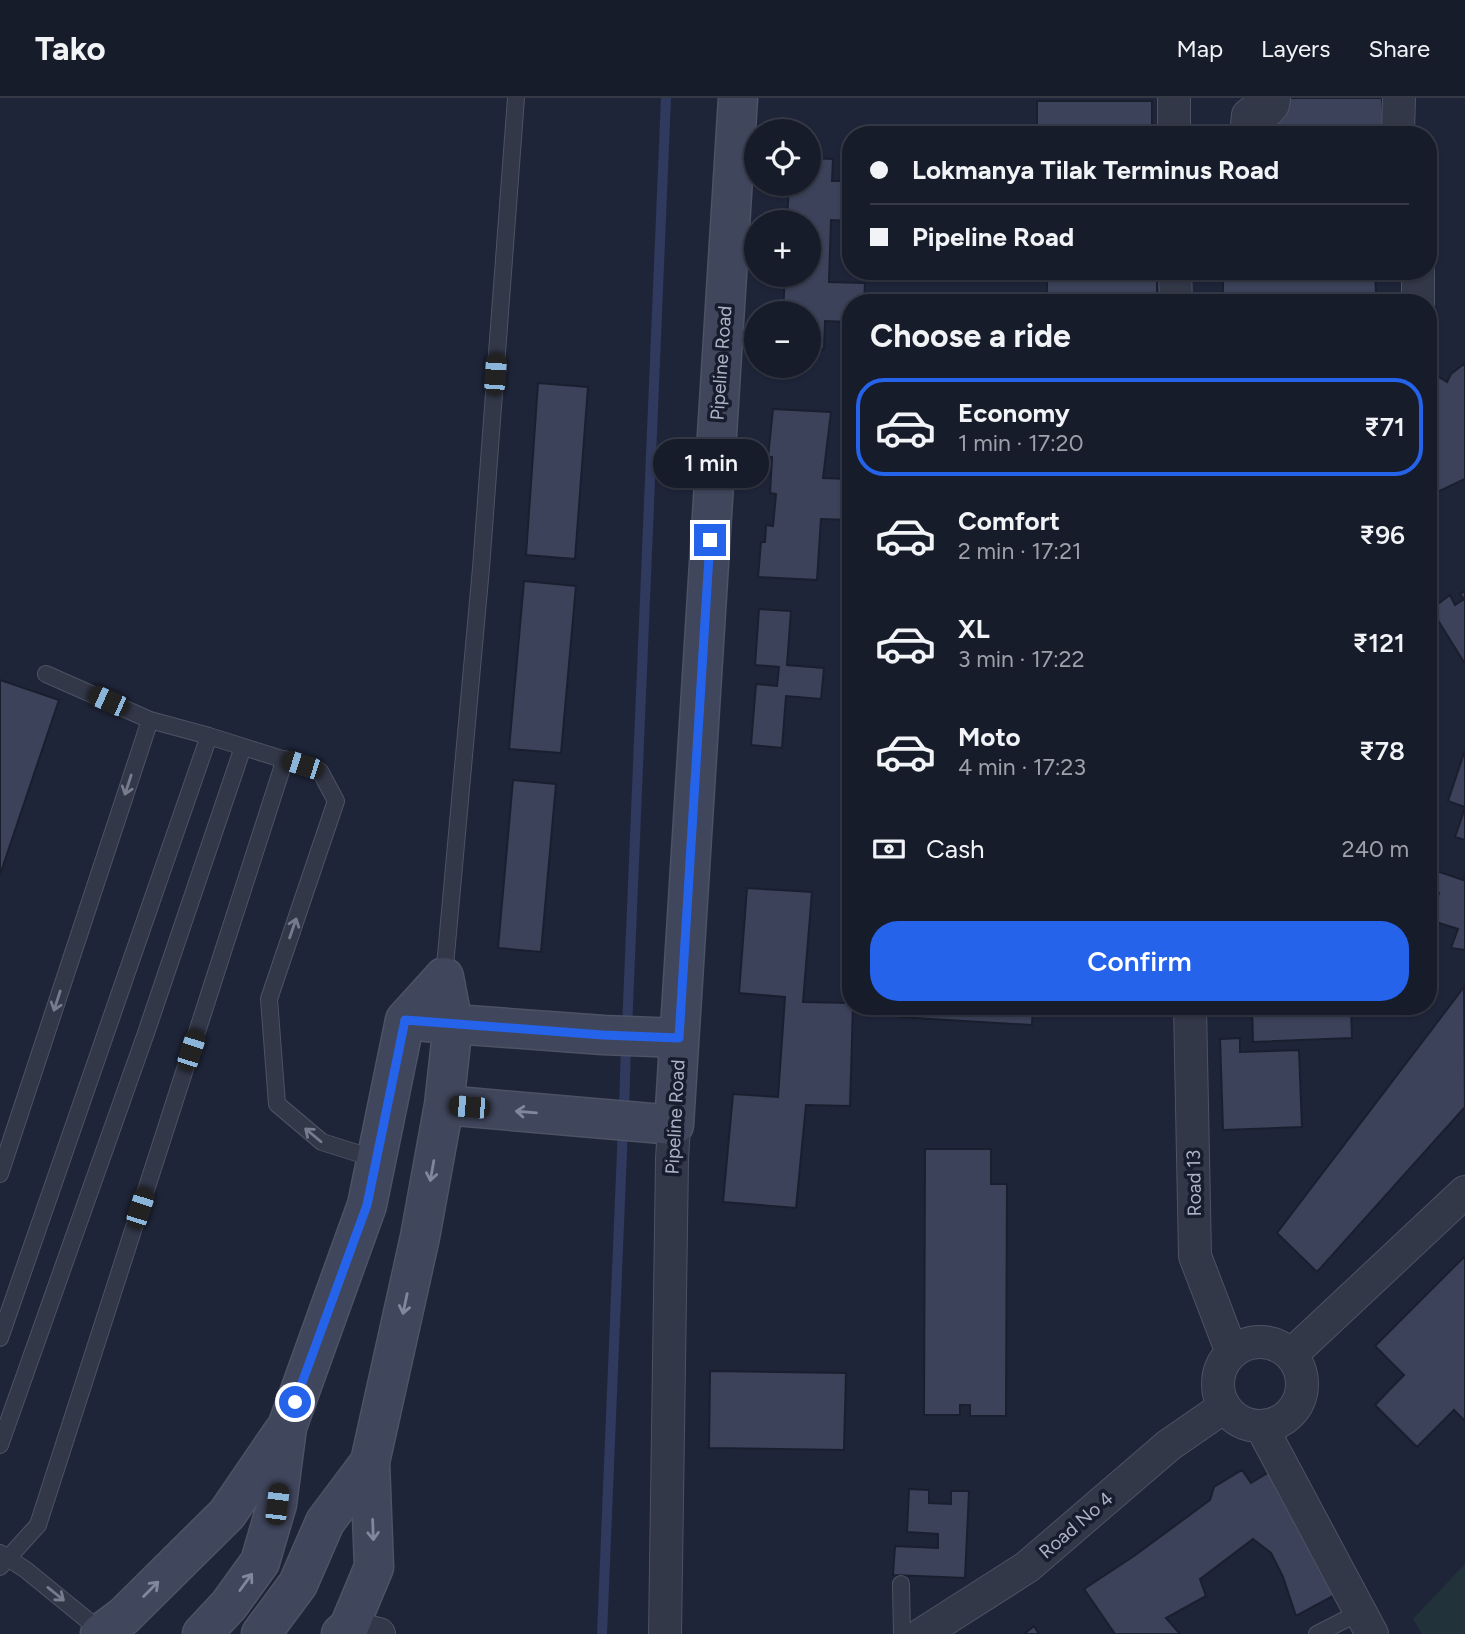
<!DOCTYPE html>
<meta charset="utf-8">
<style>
:root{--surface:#171c2b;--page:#202533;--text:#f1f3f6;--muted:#9ea1a9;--line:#363a47;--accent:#2563eb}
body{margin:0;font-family:Figtree,sans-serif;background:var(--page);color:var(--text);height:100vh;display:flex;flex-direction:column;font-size:26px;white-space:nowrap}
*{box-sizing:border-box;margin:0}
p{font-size:23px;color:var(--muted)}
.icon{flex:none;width:38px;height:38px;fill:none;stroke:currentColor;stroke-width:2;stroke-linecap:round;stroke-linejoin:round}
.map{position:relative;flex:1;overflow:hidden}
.drawer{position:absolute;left:842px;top:196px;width:595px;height:721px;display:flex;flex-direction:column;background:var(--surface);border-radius:28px;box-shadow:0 2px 5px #0004,0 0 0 2px var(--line)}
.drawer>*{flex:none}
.top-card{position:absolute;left:842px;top:28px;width:595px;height:154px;border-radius:28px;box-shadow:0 2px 5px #0004,0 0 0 2px var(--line);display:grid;align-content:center;height:154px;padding:0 28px;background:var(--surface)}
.tools{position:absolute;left:744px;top:21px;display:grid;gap:14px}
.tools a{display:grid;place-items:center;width:77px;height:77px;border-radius:50%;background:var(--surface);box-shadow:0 2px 5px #0004,0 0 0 2px var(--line);font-size:35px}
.end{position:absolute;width:32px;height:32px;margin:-16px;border:9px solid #2563eb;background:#fff;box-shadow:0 0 0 4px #fff}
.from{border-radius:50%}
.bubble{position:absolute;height:49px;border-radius:24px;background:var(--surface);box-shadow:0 2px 5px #0004,0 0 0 2px var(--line);font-size:23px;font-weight:600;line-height:49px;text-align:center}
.car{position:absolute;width:21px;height:42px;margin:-21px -10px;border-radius:9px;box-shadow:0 0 5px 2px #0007;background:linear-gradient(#222 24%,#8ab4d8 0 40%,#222 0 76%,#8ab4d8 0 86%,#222 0)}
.top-card b{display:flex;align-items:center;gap:24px;height:66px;font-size:26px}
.top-card b+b{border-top:2px solid var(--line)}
.top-card i{width:18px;height:18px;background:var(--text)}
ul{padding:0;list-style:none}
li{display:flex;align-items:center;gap:21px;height:98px;margin:0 14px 10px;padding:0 14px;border:4px solid transparent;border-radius:28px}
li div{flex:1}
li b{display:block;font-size:26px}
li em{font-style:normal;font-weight:600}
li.active{border-color:var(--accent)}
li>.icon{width:63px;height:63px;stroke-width:1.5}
h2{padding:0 28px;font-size:32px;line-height:84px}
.pay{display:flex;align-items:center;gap:18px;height:77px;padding:0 28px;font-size:26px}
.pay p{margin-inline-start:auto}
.button{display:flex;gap:14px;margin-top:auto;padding:14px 28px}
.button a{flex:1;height:80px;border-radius:28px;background:var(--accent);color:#fff;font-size:28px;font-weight:600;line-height:80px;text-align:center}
header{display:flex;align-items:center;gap:42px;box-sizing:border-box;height:98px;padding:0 35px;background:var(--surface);border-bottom:2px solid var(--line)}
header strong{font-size:33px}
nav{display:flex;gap:38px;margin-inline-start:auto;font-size:24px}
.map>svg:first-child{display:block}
.green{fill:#21323a}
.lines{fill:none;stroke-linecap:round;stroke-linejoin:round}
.stream{stroke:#303a5f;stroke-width:10}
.building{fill:#3b4259;stroke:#1a1f2f;stroke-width:2}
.lane-casing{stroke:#4d5264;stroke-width:18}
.street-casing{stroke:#4d5264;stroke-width:34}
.secondary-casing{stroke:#4d5264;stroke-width:41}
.lane{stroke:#333849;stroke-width:16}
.street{stroke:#333849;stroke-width:32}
.secondary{stroke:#40465c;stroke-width:38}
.oneway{stroke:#767b8e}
.oneway2{stroke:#81879c}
.route{stroke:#2563eb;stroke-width:9}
.labels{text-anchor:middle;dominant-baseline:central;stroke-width:7;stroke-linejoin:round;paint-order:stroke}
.street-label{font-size:19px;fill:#adb2c6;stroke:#181d2d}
</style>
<header>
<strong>Tako</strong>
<nav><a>Map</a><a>Layers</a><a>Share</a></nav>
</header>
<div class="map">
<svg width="1465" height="1536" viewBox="0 0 1465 1536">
<rect width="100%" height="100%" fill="#1f2539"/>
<path class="green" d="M 1465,1466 L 1465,1536 L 1422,1536 L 1413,1521 Z"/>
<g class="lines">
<path class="stream" d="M 627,930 L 666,0
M 624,1014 L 626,945
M 602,1536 L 623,1029"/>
</g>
<path class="building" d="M 1285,0 L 1382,0 L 1384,37 L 1297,37 L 1297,27 L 1275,29 L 1273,14 Z
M 1037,3 L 1152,3 L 1152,37 L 969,37 L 969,28 L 1037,28 Z
M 808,60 L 833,61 L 832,83 L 850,83 L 850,123 L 831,122 L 829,184 L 865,185 L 864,205 L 850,205 L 850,224 L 825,223 L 824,251 L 808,251 L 808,215 L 783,215 L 785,177 L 808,177 L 808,124 L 787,124 L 789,86 L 808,86 Z
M 1025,173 L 1157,173 L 1157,199 L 1047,199 L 1047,181 L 1026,181 Z
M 1223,173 L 1375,173 L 1376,196 L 1358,196 L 1357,205 L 1223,205 Z
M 1465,265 L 1465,381 L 1429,398 L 1428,272 L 1447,284 L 1451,276 Z
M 538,285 L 588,289 L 575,461 L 526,457 Z
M 773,311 L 831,314 L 823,380 L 850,381 L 850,422 L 821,421 L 817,482 L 758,479 L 761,444 L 765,444 L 766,427 L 773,428 L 776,396 L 770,395 L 772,359 L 768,359 Z
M 524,483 L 576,488 L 561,655 L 509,651 Z
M 1465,493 L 1465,566 L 1431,511 L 1450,497 L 1455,507 L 1464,501 L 1460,496 Z
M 759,511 L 791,513 L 787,567 L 824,570 L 821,601 L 786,598 L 782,650 L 751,647 L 756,586 L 777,588 L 779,569 L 755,567 Z
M 0,582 L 59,602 L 0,777 Z
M 1465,652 L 1465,709 L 1448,703 Z
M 513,682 L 556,686 L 541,854 L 498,850 Z
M 1465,710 L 1465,742 L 1455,739 Z
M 1428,770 L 1463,782 L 1465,776 L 1465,852 L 1451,850 L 1458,831 L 1436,824 L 1433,832 L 1428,830 L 1428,807 L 1434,809 L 1439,795 L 1428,791 Z
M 747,790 L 812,794 L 803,904 L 850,905 L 850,908 L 853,908 L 850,1008 L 806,1007 L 796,1110 L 723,1104 L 733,996 L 778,999 L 785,899 L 739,895 Z
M 1464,889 L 1465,1009 L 1317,1174 L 1277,1135 Z
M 899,908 L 1033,908 L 1032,927 L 899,919 Z
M 1252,908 L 1351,908 L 1352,940 L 1253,944 Z
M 1240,940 L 1240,954 L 1299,952 L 1302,1029 L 1223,1032 L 1220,941 Z
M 925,1051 L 991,1051 L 991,1086 L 1007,1086 L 1006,1318 L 970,1318 L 970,1307 L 960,1307 L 960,1317 L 924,1317 Z
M 1465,1158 L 1465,1323 L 1454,1312 L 1417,1349 L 1375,1307 L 1404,1277 L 1375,1248 Z
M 710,1273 L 846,1275 L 844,1352 L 709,1350 Z
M 1242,1372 L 1251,1385 L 1269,1374 L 1344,1492 L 1296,1518 L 1283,1479 L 1271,1455 L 1253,1441 L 1200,1481 L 1206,1498 L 1166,1520 L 1180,1536 L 1115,1536 L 1084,1491 L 1134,1458 L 1210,1402 L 1214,1389 Z
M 909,1391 L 929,1392 L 929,1405 L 951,1406 L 951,1393 L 969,1393 L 965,1480 L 893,1477 L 895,1448 L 938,1450 L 938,1436 L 907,1434 Z
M 1034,1528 L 1039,1536 L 1024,1536 Z"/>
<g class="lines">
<g class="lane-casing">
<path id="lane" d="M 46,576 L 150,622 L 209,638 L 320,673 L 336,703 L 269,901 L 277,1006 L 322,1044 L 376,1061
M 444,879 L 481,470 L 516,0
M 0,1076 L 150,622
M 0,1240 L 209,638
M 0,1347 L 146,935 L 243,649
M 0,1455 L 26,1472 L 102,1534
M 0,1469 L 38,1427 L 285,661
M 901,1486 L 902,1536
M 1317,1536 L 1360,1514"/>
</g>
<g class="street-casing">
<path id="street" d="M 1174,37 L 1174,0
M 1246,37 L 1248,17 L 1252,14 L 1269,12 L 1273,7 L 1274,0
M 1396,37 L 1398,33 L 1399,0
M 1175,173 L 1176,205
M 1418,205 L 1418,173
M 1190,908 L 1195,1158 L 1232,1255
M1218 1286a42 42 0 1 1 84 0a42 42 0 1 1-84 0Z
M 1291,1257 L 1465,1094
M 1261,1328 L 1372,1536
M 349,1529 L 379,1536
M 665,1536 L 672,1062 L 674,1027
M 922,1536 L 1027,1469 L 1169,1347 L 1224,1309"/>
</g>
<g class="secondary-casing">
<path id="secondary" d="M 426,924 L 603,937 L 679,940
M 444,1007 L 674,1027 L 738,0
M 100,1536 L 124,1518 L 227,1416 L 283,1334
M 202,1536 L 229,1507 L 260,1464 L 277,1406 L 287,1329 L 367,1107 L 405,922 L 444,879
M 261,1536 L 298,1486 L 325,1424 L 370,1364 L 420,1139 L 444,1007 L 453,926 L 444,879
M 341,1536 L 349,1529 L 374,1469 L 370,1364"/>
</g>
<use href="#lane" class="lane"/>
<use href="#street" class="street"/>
<use href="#secondary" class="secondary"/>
</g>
<defs><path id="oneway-shaft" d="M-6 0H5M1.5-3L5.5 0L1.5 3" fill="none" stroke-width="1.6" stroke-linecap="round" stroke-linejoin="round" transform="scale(1.75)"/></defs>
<g class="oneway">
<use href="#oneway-shaft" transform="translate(128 687) rotate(108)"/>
<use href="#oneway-shaft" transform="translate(293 830) rotate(-71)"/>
<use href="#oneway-shaft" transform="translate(57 903) rotate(108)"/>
<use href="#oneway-shaft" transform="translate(313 1037) rotate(-140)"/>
<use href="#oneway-shaft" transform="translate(56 1496) rotate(39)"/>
</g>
<g class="oneway2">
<use href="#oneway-shaft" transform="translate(526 1014) rotate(-175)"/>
<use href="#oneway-shaft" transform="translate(432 1073) rotate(100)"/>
<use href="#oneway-shaft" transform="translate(405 1206) rotate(102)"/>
<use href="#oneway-shaft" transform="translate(373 1432) rotate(88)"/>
<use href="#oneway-shaft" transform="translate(246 1484) rotate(-54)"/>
<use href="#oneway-shaft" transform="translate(151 1491) rotate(-45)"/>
</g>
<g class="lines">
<path class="route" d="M 295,1304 L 367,1107 L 405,922 L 603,937 L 679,940 L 710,442"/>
</g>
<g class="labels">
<g class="street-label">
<text transform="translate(721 265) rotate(-86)">Pipeline Road</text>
<text transform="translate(675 1019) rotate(-87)">Pipeline Road</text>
<text transform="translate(1194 1085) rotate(-91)">Road 13</text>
<text transform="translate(1076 1427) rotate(-41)">Road No 4</text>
</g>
</g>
</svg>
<div class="tools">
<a><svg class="icon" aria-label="locate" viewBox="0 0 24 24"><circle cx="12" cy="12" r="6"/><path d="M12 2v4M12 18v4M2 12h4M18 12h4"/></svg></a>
<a>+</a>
<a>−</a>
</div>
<i class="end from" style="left:295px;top:1304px"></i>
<i class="end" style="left:710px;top:442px"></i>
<div class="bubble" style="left:653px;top:341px;width:116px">1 min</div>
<i class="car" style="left:495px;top:276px;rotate:4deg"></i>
<i class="car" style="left:108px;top:603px;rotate:294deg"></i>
<i class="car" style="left:302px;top:667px;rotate:288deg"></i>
<i class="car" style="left:191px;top:952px;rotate:18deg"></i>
<i class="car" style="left:469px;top:1009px;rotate:275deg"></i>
<i class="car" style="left:140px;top:1110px;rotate:18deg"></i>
<i class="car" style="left:277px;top:1406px;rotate:7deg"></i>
<div class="top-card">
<b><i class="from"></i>Lokmanya Tilak Terminus Road</b>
<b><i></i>Pipeline Road</b>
</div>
<section class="drawer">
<h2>Choose a ride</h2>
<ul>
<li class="active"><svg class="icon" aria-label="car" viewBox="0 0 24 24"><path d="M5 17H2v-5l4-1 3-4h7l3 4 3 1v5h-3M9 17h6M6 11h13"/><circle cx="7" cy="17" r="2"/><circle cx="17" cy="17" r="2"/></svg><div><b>Economy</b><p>1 min · 17:20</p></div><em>₹71</em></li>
<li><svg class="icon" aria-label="car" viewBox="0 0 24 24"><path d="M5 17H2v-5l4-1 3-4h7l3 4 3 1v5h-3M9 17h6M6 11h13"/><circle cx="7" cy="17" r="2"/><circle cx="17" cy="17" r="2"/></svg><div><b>Comfort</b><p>2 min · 17:21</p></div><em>₹96</em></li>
<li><svg class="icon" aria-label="car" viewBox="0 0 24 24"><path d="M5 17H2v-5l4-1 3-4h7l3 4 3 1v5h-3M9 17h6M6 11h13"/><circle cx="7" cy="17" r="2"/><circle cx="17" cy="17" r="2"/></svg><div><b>XL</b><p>3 min · 17:22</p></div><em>₹121</em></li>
<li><svg class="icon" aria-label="car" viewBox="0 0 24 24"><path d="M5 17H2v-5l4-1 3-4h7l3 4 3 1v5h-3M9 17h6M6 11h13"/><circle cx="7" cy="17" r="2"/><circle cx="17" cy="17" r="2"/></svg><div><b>Moto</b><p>4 min · 17:23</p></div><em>₹78</em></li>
</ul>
<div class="pay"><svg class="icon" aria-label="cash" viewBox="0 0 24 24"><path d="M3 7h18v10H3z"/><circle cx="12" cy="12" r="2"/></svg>Cash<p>240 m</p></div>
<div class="button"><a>Confirm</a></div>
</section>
</div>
